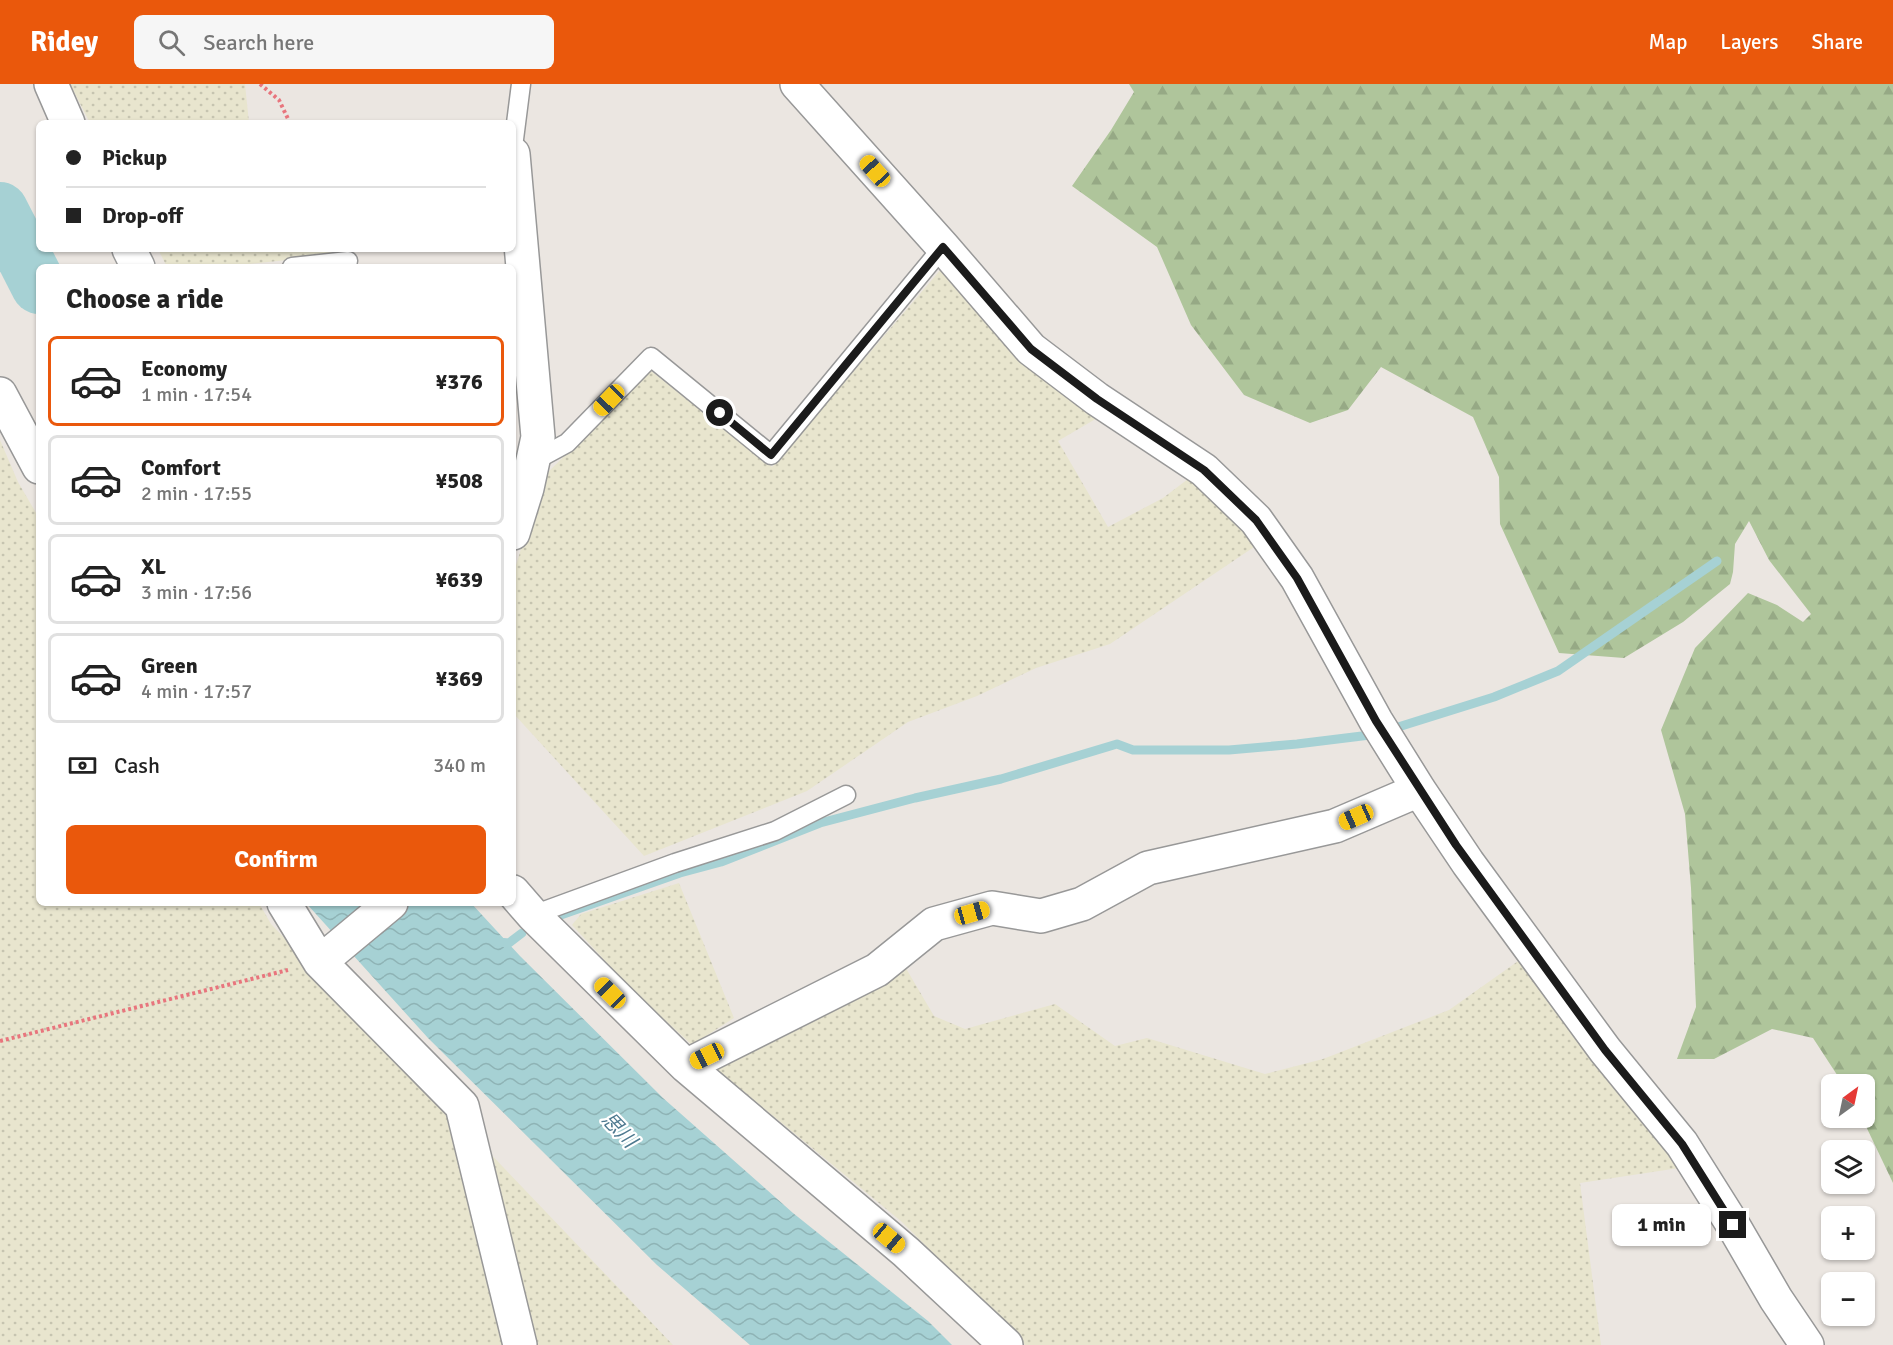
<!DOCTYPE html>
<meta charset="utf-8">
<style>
:root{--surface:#fff;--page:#f6f6f6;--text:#222;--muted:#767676;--line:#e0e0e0;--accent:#ea580c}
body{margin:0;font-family:Signika,"Noto Sans JP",sans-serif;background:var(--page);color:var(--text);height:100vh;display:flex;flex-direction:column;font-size:22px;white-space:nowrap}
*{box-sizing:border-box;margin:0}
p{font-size:20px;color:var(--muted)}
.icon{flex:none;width:33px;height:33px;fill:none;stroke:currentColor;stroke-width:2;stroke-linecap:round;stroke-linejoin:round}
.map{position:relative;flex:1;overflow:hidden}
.side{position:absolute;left:36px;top:180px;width:480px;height:642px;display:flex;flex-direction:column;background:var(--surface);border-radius:9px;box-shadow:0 2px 4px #0004}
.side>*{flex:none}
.hud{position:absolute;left:36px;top:36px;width:480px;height:132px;border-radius:9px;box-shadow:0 2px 4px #0004;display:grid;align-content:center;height:132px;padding:0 30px;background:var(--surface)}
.needle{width:39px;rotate:33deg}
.controls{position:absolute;left:1821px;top:990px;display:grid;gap:12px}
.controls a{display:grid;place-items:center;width:54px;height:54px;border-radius:9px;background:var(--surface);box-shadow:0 2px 4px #0004;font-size:30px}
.end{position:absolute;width:27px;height:27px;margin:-14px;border:8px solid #1b1b1b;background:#fff;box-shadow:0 0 0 3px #fff}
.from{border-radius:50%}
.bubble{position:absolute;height:42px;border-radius:9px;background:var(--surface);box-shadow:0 2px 4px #0004;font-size:20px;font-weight:700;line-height:42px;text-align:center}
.car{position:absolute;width:18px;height:36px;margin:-18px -9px;border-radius:8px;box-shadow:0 0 4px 2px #0007;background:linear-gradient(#f5c518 24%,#345 0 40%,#f5c518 0 76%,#345 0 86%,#f5c518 0)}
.hud b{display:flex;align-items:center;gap:21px;height:57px;font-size:22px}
.hud b+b{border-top:2px solid var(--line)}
.hud i{width:15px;height:15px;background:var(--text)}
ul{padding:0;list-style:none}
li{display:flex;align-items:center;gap:18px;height:90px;margin:0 12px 9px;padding:0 18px;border:3px solid var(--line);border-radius:9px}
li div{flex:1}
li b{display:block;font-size:22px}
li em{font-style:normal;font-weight:700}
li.on{border-color:var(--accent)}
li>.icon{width:54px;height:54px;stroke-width:1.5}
h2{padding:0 30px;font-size:27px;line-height:72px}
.pay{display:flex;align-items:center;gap:15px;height:66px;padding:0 30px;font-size:22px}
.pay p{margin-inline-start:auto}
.cta{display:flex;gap:12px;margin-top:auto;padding:12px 30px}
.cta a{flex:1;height:69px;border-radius:9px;background:var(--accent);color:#fff;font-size:24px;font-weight:700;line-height:69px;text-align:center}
header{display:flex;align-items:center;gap:36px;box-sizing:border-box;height:84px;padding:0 30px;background:var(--accent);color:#fff}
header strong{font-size:28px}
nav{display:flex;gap:33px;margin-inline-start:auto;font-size:21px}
.search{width:420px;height:54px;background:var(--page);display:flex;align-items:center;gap:15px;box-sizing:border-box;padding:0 21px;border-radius:9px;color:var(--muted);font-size:22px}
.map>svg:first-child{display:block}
.farmland{fill:url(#farmland-dots)}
.forest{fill:url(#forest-firs)}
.water{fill:url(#water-waves)}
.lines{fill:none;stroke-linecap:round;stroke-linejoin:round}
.stream{stroke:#a6d1d4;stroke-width:9}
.river{stroke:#a6d1d4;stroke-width:56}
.service-casing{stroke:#989898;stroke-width:21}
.minor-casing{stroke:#989898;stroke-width:36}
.path{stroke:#e8757d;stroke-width:4;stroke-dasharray:3 3;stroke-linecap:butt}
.service{stroke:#fff;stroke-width:18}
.minor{stroke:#fff;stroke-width:33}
.route{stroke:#1b1b1b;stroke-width:8}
.labels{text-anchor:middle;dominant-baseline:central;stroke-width:4.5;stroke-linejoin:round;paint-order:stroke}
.water-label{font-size:20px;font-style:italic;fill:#4d798f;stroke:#fff}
</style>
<header>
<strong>Ridey</strong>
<div class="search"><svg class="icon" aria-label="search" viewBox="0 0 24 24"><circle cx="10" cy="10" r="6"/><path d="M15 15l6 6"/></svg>Search here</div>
<nav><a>Map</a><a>Layers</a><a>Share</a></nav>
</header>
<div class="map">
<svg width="1893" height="1261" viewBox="0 0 1893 1261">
<defs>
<pattern id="farmland-dots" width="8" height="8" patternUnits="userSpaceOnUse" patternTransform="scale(1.5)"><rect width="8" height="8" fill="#e8e5ce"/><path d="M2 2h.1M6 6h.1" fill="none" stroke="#c6c4b0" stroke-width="1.8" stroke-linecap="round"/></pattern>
<pattern id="forest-firs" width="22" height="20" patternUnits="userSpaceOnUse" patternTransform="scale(1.5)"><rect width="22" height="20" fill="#afc59b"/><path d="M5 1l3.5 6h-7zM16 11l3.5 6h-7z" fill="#96a985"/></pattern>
<pattern id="water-waves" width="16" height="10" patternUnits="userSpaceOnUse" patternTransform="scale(1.5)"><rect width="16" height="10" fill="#a6d1d4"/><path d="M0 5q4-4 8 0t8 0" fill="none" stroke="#8eb3b5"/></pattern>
</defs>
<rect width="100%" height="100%" fill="#ebe6e1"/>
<path class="farmland" d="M 70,0 L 245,0 L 249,39 L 90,39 Z
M 158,165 L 344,165 L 345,170 L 221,183 L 167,183 Z
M 942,184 L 1046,298 L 1099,333 L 1058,357 L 1108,443 L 1163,414 L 1192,392 L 1257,461 L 1110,560 L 1036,584 L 977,612 L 908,638 L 807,707 L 644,772 L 513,629 L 513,491 L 543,393 L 651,287 L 772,383 Z
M 0,356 L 18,398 L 39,434 L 39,819 L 259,819 L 271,840 L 673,1261 L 0,1261 Z
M 679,799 L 734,934 L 692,961 L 632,906 L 572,841 L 581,830 Z
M 1521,875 L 1679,1084 L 1580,1099 L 1601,1261 L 1025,1261 L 902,1138 L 715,984 L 904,881 L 934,932 L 965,945 L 1055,920 L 1115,962 L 1147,954 L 1265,990 L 1323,975 L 1449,926 Z"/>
<path class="forest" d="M 1129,0 L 1893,0 L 1893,1099 L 1862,1034 L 1864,1034 L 1864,1000 L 1843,1000 L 1813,954 L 1772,945 L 1714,975 L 1677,975 L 1696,923 L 1691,804 L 1685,730 L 1661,646 L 1695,564 L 1748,509 L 1777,521 L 1803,538 L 1811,530 L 1769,476 L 1749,437 L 1735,460 L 1733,488 L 1730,500 L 1683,538 L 1624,574 L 1559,569 L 1500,440 L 1499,393 L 1473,333 L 1381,283 L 1348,326 L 1310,339 L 1244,311 L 1191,241 L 1157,163 L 1072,102 L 1111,46 L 1134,8 Z"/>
<path class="water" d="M 306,819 L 471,819 L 520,872 L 663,1014 L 793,1129 L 928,1237 L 952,1261 L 750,1261 L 657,1181 L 428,954 Z"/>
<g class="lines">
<path class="stream" d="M 1395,644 L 1494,613 L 1558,587 L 1717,477
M 558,832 L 680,789 L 721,778 L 820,739 L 915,714 L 1001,695 L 1117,660 L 1133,666 L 1229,666 L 1297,660 L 1370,651
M 498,858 L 509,859 L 522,849"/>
<path class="river" d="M 0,126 L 39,202"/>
<g class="service-casing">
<path id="service" d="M 513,63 L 521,0
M 292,183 L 348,177
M 532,378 L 567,359 L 651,273 L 771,371 L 943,163
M 533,831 L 675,779 L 775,747 L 846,711"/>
</g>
<g class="minor-casing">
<path id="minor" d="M 51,0 L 68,39
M 797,0 L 943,163 L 1031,265 L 1097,315 L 1204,386 L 1256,436 L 1297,494 L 1376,637 L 1419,706 L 1468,779 L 1605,966 L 1682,1060 L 1733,1141 L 1776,1215 L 1807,1261
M 513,70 L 538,353 L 527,404 L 513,449
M 129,165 L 138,183
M 0,310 L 39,383
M 513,808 L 533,831 L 686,982 L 906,1168 L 1006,1261
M 284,819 L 320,878 L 462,1022 L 520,1261
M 320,878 L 391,819
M 686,982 L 877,886 L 934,840 L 992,824 L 1041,832 L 1082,820 L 1148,784 L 1335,742 L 1419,706"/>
</g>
<path class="path" d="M 260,0 L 279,16 L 290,39
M 0,957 L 288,886"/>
<use href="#service" class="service"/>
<use href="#minor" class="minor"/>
</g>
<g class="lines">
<path class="route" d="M 720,329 L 771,371 L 943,163 L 1031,265 L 1097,315 L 1204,386 L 1256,436 L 1297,494 L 1376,637 L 1456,761 L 1605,966 L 1682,1060 L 1733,1141"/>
</g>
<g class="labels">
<g class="water-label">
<text transform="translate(619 1046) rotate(46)">思川</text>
</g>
</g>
</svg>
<div class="controls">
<a><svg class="needle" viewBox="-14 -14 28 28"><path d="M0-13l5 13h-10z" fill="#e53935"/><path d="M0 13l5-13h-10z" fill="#767676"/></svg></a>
<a><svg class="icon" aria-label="layers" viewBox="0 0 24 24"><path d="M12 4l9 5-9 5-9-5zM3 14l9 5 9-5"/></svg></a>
<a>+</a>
<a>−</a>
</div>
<i class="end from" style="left:720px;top:329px"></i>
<i class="end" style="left:1733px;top:1141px"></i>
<div class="bubble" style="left:1612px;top:1120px;width:99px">1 min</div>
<i class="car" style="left:875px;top:87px;rotate:318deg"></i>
<i class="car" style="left:609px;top:316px;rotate:224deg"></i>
<i class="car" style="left:1356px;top:733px;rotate:246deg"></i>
<i class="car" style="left:972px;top:829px;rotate:74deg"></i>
<i class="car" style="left:610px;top:909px;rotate:315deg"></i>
<i class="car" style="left:707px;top:972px;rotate:244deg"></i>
<i class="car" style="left:889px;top:1154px;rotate:130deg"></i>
<div class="hud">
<b><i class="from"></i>Pickup</b>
<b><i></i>Drop-off</b>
</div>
<section class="side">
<h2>Choose a ride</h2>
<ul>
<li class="on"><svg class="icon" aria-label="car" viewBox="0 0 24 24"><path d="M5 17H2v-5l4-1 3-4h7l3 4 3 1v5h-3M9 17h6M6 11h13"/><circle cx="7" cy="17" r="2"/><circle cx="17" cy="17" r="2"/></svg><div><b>Economy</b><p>1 min · 17:54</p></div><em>¥376</em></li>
<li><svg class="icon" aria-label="car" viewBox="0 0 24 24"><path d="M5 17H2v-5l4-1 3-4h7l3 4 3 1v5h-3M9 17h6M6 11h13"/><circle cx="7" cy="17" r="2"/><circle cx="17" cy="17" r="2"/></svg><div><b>Comfort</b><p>2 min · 17:55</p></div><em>¥508</em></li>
<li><svg class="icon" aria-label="car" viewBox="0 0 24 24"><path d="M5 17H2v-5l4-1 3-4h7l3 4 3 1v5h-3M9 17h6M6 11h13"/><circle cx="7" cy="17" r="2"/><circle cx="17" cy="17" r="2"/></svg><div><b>XL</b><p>3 min · 17:56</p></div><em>¥639</em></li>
<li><svg class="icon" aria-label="car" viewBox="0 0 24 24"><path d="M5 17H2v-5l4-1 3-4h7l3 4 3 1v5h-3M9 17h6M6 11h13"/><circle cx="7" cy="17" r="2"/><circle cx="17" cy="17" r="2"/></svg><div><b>Green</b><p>4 min · 17:57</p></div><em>¥369</em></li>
</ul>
<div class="pay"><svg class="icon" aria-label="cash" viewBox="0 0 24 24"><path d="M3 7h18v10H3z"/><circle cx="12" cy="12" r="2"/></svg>Cash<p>340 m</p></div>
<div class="cta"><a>Confirm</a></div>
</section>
</div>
